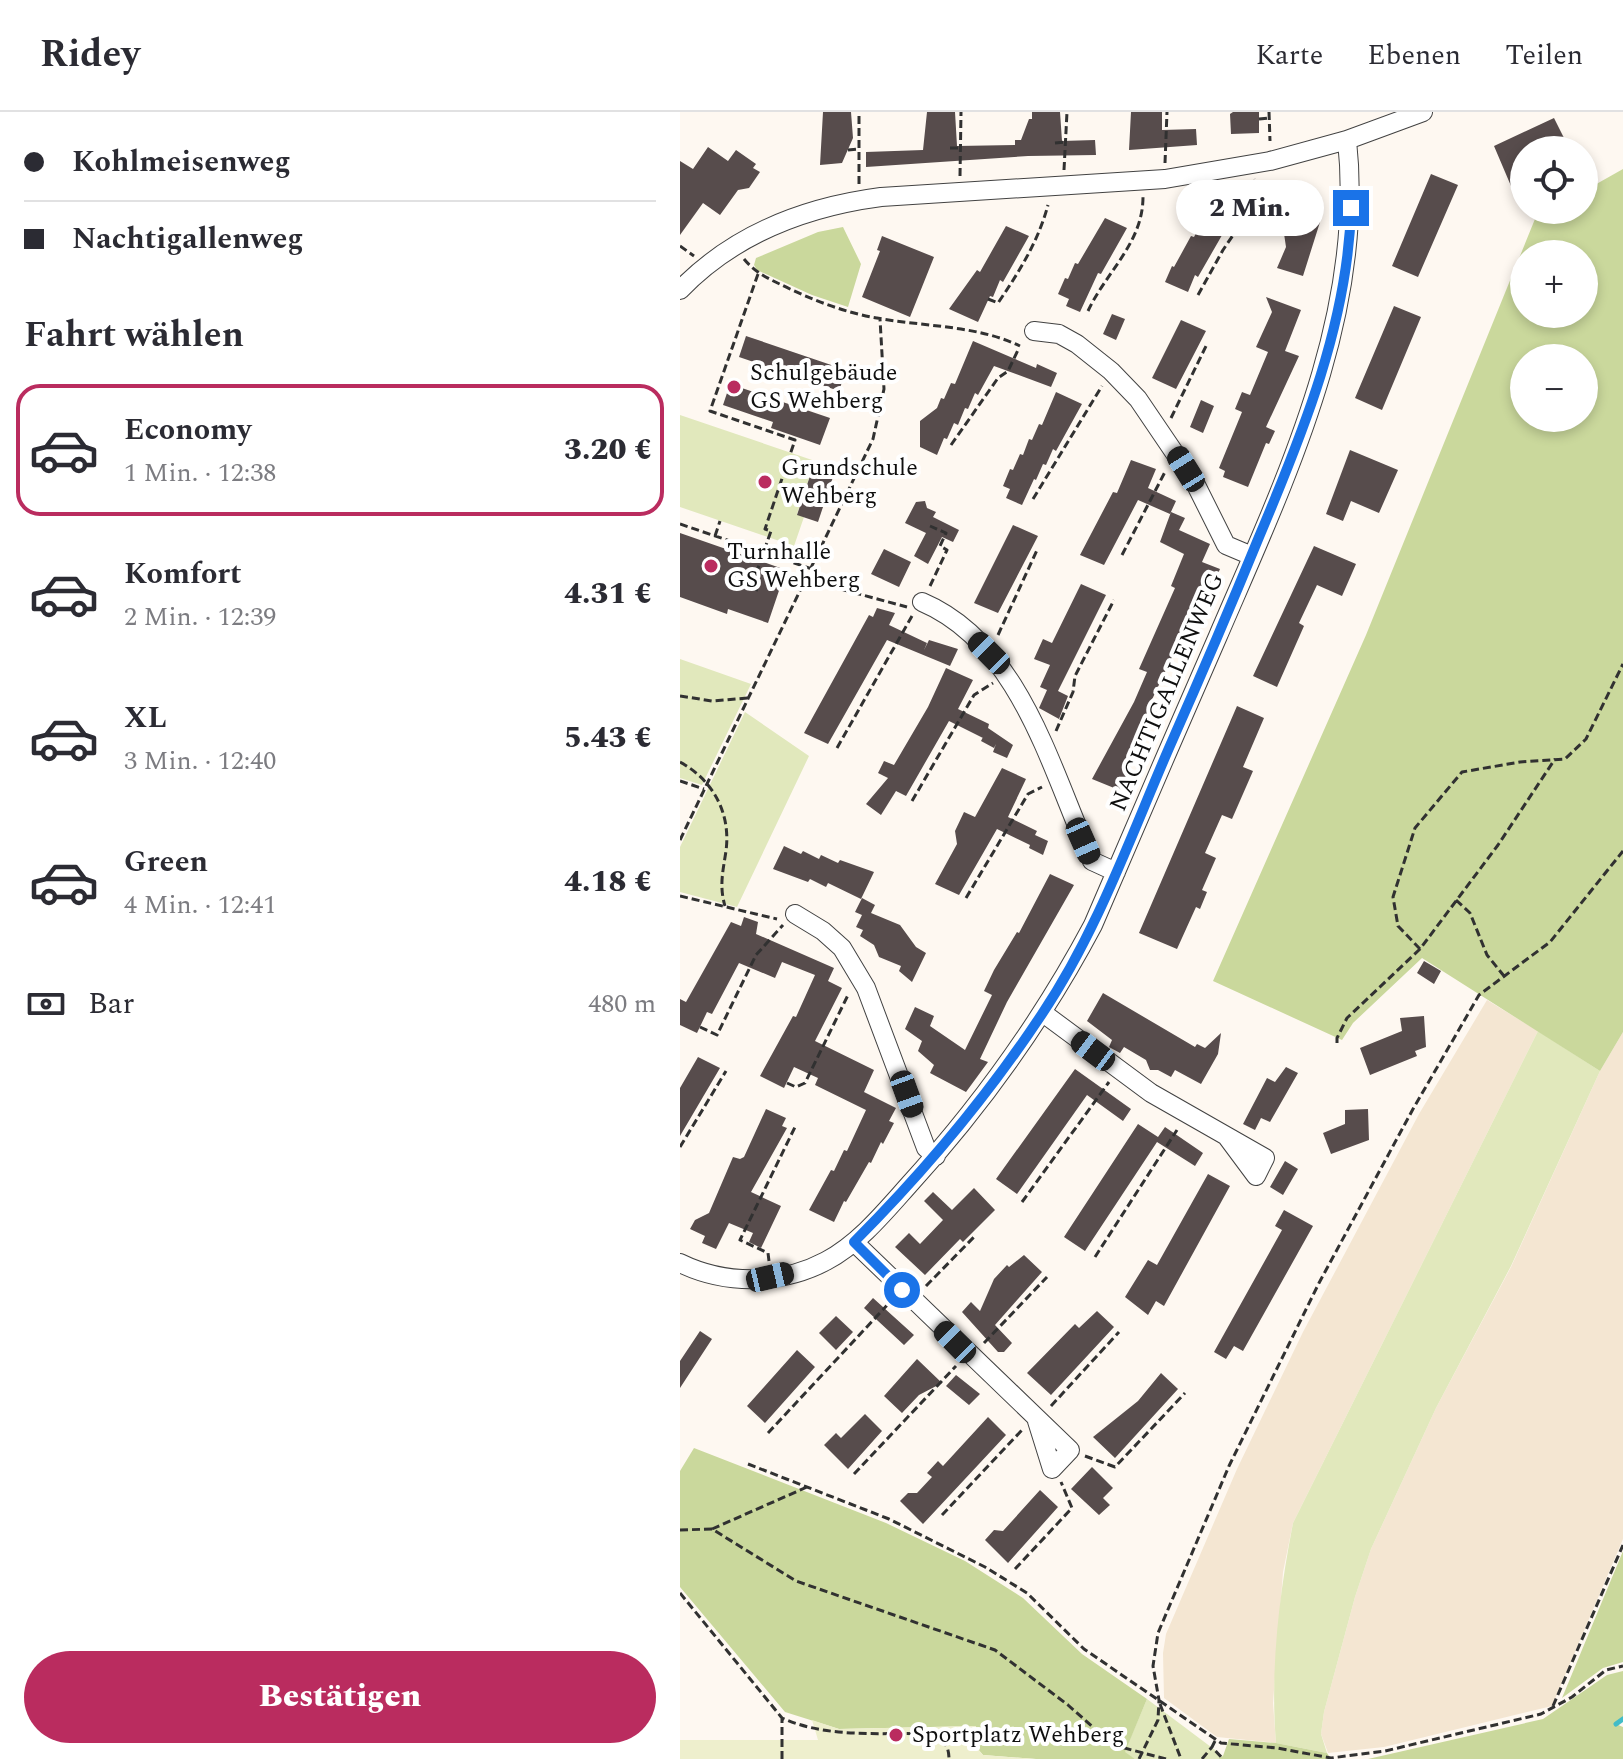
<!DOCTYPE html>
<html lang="de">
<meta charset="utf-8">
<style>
:root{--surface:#fff;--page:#f2f2f3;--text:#2b2b33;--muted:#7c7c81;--line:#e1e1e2;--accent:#ba2c5f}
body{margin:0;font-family:Spectral,serif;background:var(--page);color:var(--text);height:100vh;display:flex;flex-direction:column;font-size:30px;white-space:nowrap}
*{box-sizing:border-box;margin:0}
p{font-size:26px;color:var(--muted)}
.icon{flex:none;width:44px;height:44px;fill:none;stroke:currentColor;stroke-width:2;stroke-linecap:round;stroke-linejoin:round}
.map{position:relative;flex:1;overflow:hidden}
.panel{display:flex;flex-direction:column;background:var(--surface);width:680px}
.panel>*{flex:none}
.banner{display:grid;align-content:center;height:176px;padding:0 24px;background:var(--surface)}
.controls{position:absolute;left:830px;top:24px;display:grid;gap:16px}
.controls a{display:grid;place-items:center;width:88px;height:88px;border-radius:50%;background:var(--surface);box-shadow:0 4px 12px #0003;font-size:40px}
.end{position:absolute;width:36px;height:36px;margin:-18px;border:10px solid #1a73e8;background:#fff;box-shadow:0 0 0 4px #fff}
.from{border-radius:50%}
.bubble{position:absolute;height:56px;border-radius:28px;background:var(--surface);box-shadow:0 4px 12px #0003;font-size:26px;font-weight:800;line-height:56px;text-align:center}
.car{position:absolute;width:24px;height:48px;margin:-24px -12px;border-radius:10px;box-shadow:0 0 6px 2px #0007;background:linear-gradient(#222 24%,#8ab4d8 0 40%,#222 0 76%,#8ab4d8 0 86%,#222 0)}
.banner b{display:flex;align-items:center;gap:28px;height:76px;font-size:30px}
.banner b+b{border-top:2px solid var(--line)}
.banner i{width:20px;height:20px;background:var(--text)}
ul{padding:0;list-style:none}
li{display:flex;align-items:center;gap:24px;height:132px;margin:0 16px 12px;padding:0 8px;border:4px solid transparent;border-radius:24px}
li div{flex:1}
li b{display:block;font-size:30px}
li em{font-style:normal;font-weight:800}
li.current{border-color:var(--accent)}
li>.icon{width:72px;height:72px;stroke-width:1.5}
h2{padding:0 24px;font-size:36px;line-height:96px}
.pay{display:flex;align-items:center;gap:20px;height:88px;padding:0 24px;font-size:30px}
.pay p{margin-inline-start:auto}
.button{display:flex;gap:16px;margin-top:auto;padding:16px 24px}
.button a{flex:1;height:92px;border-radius:48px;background:var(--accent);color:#fff;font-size:32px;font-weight:800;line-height:92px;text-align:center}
header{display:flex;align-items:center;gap:48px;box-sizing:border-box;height:112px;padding:0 40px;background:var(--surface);border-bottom:2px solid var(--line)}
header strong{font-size:38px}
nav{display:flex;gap:44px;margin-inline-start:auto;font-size:28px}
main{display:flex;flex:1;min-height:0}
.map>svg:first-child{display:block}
.farmland{fill:#f4e6d2}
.green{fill:#e1e8bc}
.forest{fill:#cad89c;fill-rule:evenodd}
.pitch{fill:#eeefcd}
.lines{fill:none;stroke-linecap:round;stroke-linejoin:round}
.stream{stroke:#42bcc8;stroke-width:5}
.building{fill:#574c4c}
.minor-casing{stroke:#424242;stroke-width:20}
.path{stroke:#313131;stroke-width:3;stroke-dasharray:8 4;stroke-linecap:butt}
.minor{stroke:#fff;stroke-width:18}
.route{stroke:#1a73e8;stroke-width:10}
.poi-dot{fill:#ba2c5f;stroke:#fff;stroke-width:3}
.labels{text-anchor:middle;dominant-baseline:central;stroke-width:8;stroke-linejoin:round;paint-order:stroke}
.poi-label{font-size:24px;fill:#0f0f0f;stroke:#fff;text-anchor:start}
.street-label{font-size:24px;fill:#0f0f0f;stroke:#fff}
</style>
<header>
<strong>Ridey</strong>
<nav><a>Karte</a><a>Ebenen</a><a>Teilen</a></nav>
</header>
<main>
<section class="panel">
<div class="banner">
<b><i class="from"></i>Kohlmeisenweg</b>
<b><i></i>Nachtigallenweg</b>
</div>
<h2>Fahrt wählen</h2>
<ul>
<li class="current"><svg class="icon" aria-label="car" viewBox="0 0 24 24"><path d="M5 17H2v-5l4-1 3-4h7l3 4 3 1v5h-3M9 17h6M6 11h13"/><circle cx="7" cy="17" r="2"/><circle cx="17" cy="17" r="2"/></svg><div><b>Economy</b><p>1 Min. · 12:38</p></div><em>3.20 €</em></li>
<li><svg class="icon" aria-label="car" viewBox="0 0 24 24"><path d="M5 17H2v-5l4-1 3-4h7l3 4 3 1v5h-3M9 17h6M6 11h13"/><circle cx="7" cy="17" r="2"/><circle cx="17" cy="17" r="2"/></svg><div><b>Komfort</b><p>2 Min. · 12:39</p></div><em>4.31 €</em></li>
<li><svg class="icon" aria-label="car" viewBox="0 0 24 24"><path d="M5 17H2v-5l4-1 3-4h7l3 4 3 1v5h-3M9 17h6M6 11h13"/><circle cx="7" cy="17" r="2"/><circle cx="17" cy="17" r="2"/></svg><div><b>XL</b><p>3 Min. · 12:40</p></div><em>5.43 €</em></li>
<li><svg class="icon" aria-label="car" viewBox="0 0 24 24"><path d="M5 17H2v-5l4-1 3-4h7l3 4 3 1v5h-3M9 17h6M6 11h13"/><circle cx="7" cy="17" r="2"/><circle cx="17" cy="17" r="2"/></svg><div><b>Green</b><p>4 Min. · 12:41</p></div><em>4.18 €</em></li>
</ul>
<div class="pay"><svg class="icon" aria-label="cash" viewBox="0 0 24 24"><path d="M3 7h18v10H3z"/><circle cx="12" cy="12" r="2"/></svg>Bar<p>480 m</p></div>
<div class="button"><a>Bestätigen</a></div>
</section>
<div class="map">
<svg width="943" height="1647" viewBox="0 0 943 1647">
<rect width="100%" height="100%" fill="#fef8f1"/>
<path class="farmland" d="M 807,888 L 858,919 L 613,1411 L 603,1460 L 593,1591 L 596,1631 L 537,1625 L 484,1586 L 483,1541 L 486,1522 L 557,1357 L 623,1220 L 739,1002 Z
M 943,920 L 943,1427 L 872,1594 L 704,1635 L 648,1641 L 641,1622 L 644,1600 L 675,1485 L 691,1437 L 756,1296 L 831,1155 L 920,959 Z"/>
<path class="green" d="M 0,303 L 135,349 L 117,402 L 124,405 L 114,434 L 0,395 Z
M 0,547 L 71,572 L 22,673 L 0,666 Z
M 65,600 L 129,644 L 57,795 L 0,780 L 0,735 Z
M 858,919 L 920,959 L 831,1154 L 756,1296 L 691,1437 L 675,1485 L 644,1600 L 641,1622 L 647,1641 L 596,1631 C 590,1558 599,1483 613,1411 Z
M 467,1587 L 543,1644 L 538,1647 L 455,1647 L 444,1641 Z"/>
<path class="forest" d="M 943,57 L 943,920 L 920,959 L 742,846 L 673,911 L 662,928 L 533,869 L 686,523 L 855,107 L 871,98 L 904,98 L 904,79 ZM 844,142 L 904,142 L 904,202 L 844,202 ZM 844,246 L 904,246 L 904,306 L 844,306 Z
M 163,115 L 181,152 L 168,195 L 132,183 L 77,158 L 74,153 L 76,146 L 138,120 Z
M 14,1336 L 206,1411 L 285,1449 L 343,1486 L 402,1542 L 467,1587 L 445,1640 L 455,1647 L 356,1647 L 303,1643 L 297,1636 L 296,1614 L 159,1617 L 105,1600 L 0,1475 L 0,1359 Z
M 943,1439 L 943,1550 L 923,1556 L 882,1586 Z
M 943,1559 L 943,1607 L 936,1612 L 943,1615 L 943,1647 L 688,1647 L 863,1607 L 927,1563 Z
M 549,1627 L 596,1631 L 647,1641 L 651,1647 L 538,1647 L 543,1644 Z"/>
<path class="pitch" d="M 132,1608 L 159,1617 L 296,1614 L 297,1636 L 303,1643 L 356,1647 L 0,1647 L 0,1628 L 138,1628 Z"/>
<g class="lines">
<path class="stream" d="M 936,1612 L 943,1607"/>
</g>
<path class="building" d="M 143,0 L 171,0 L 173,26 L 162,51 L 140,53 Z
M 247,0 L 275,0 L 277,34 L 335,33 L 335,28 L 341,28 L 349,7 L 352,7 L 352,0 L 380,0 L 382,29 L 415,28 L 416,43 L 348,44 L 186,55 L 186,40 L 243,38 Z
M 451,0 L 482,0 L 482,18 L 516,17 L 517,33 L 449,38 Z
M 553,0 L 579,0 L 579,21 L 551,22 L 550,2 Z
M 874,6 L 887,32 L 875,38 L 844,38 L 844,68 L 831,74 L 814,34 Z
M 28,35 L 48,49 L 56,38 L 76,52 L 73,56 L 80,60 L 69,76 L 58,78 L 40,103 L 23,91 L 0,123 L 0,49 L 13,57 Z
M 751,62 L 778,73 L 738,165 L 712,154 Z
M 530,94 L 553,104 L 518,165 L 515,163 L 508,180 L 485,170 L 492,154 L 494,155 L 511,124 L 514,125 Z
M 607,100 L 640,110 L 623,164 L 597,156 L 606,135 L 603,115 Z
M 425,106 L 447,116 L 421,162 L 418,161 L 400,200 L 386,194 L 389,187 L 378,182 L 385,166 L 388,167 L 395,151 L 398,152 Z
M 326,114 L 349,124 L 323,170 L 320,168 L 313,185 L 310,184 L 298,210 L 269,197 L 297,158 L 300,160 Z
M 202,124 L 254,145 L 230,205 L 182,185 L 200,139 L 197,138 Z
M 586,185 L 621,198 L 605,239 L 619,244 L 586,315 L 595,319 L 589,332 L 586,331 L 568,375 L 543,365 L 545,359 L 539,356 L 562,300 L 555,297 L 562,280 L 570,283 L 588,240 L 576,235 L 592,200 Z
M 714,194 L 741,205 L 702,298 L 675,286 Z
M 432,202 L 445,207 L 436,228 L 423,222 Z
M 501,208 L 526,219 L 496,277 L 472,266 Z
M 66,224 L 166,258 L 159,279 L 59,245 Z
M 293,229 L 356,256 L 357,252 L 377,261 L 371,275 L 314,254 L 298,283 L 295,281 L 288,297 L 285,296 L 278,313 L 274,311 L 267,327 L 264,326 L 257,343 L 240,335 L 240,309 L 257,296 L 261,286 L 264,287 L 271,271 L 275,272 Z
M 50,272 L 150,306 L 140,333 L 91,316 L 93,310 L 43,293 Z
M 376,280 L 402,292 L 376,339 L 373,337 L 366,353 L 363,352 L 356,368 L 354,367 L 342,393 L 326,386 L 330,377 L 323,374 L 330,357 L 333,358 L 340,342 L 343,343 L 349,327 L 352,328 L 359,312 L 362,313 Z
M 521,288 L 534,294 L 523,321 L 510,315 Z
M 670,338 L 718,358 L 699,401 L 671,389 L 663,409 L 646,402 Z
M 451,348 L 476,357 L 468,376 L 496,389 L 490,402 L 458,388 L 424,453 L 400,443 L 433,380 L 437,381 Z
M 135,349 L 156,356 L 138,410 L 117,403 Z
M 245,389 L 247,396 L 256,400 L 253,405 L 279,418 L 273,430 L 262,425 L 248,452 L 234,444 L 246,421 L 225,411 L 236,390 Z
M 491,400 L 505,406 L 499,418 L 530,432 L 522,450 L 540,457 L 533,473 L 527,471 L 468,596 L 478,600 L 439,678 L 412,667 L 454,590 L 467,560 L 459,557 L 495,476 L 491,474 L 504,442 L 480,430 Z
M 333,413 L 358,424 L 318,501 L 294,491 Z
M 0,421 L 106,458 L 88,511 L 48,497 L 47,502 L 0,485 Z
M 634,434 L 676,452 L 662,484 L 637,473 L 619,511 L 624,514 L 597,575 L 573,564 Z
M 204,437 L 231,450 L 219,475 L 191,462 Z
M 401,472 L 426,483 L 378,579 L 388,584 L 379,607 L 359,596 L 367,578 L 360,575 L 370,553 L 354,547 L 363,527 L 372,531 Z
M 197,496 L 215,501 L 209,513 L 247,531 L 244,538 L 249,528 L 278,537 L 270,554 L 207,528 L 148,632 L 124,621 L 189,503 L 193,505 Z
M 266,556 L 293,568 L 278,597 L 309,612 L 308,616 L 333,633 L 327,646 L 313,640 L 316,632 L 314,636 L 301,629 L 304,623 L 303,626 L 269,609 L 226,684 L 216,679 L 201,703 L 186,692 L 208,666 L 198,661 L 204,649 L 214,653 L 248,595 Z
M 557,594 L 584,606 L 563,655 L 573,659 L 552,707 L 542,703 L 525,741 L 536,746 L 522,778 L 527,780 L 520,797 L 516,795 L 497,837 L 459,821 Z
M 322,656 L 346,667 L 328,705 L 357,719 L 355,723 L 368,729 L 363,743 L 349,736 L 350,733 L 317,717 L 279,783 L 255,772 L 277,732 L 275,719 L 284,700 L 295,705 Z
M 104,734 L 121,742 L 123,739 L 139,747 L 141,743 L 158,751 L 160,748 L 194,760 L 181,787 L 148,771 L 146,775 L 130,767 L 128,770 L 93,757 Z
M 370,762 L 394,773 L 327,890 L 300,947 L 308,950 L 286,980 L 250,961 L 254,953 L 238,939 L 242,929 L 225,917 L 235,895 L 254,904 L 250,914 L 285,938 L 312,883 L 304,879 L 314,858 L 337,820 L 339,821 Z
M 182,786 L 195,793 L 191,801 L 220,813 L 236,835 L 246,841 L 232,870 L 219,859 L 221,854 L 199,845 L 194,833 L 180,824 L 183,818 L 176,815 L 182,803 L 175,800 Z
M 64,805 L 78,810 L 76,822 L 154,856 L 148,869 L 162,876 L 135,929 L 194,958 L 184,980 L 216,996 L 209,1009 L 214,1011 L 203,1032 L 201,1030 L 191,1051 L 189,1050 L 166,1090 L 164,1089 L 154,1110 L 129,1098 L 151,1058 L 154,1059 L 164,1038 L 167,1039 L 186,998 L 135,973 L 138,966 L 114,955 L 104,976 L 80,964 L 113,904 L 116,905 L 135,863 L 102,850 L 95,866 L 59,851 L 32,902 L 27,900 L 17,921 L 0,913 L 0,887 L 6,890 L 51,810 L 61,814 Z
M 744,849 L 761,859 L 754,872 L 737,861 Z
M 423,881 L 515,935 L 517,932 L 525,936 L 541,921 L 538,942 L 521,972 L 495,958 L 491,965 L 478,958 L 470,958 L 466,948 L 444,935 L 440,941 L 429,935 L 432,928 L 407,909 Z
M 744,904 L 746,935 L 735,939 L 737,944 L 690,963 L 680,936 L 722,919 L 720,906 Z
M 18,945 L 40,956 L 0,1024 L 0,976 Z
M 606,955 L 618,961 L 590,1010 L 581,1006 L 575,1018 L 563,1012 L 587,966 L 595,970 Z
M 395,957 L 451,997 L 443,1009 L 407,983 L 337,1082 L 316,1067 Z
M 86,997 L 106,1006 L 102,1014 L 107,1016 L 71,1080 L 101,1094 L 81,1136 L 69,1130 L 73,1121 L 49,1111 L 36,1137 L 22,1131 L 25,1124 L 10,1117 L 15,1108 L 29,1101 L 53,1045 L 60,1047 L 64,1045 Z
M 688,997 L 689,1028 L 651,1042 L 643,1021 L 665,1012 L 665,998 Z
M 458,1012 L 478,1025 L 485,1015 L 523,1041 L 515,1054 L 477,1030 L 405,1139 L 384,1125 Z
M 605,1049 L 618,1057 L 603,1083 L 590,1075 Z
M 528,1062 L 550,1074 L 484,1194 L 476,1189 L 468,1203 L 445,1185 L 468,1148 L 477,1153 Z
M 294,1076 L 315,1098 L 283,1130 L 280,1127 L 245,1163 L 215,1135 L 229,1121 L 240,1132 L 263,1108 L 244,1089 L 253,1080 L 272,1098 Z
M 604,1098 L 633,1114 L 563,1239 L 554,1234 L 546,1247 L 534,1240 L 602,1118 L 595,1114 Z
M 344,1143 L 362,1160 L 315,1213 L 332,1231 L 324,1240 L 318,1240 L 282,1200 L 291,1190 L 300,1199 L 314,1167 L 327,1153 L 329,1155 Z
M 193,1186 L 234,1223 L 224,1233 L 184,1196 Z
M 417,1199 L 434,1215 L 371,1283 L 347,1261 L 395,1212 L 399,1216 Z
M 156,1204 L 173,1220 L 156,1238 L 139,1221 Z
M 20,1219 L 32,1227 L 0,1276 L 0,1249 Z
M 117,1238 L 135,1255 L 85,1311 L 67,1294 Z
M 237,1247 L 262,1271 L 239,1283 L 222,1301 L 204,1284 Z
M 481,1261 L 498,1277 L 435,1346 L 413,1325 L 458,1289 Z
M 276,1263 L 300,1282 L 289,1293 L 266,1274 Z
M 185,1302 L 202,1319 L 168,1357 L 144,1333 L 156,1321 L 161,1326 Z
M 308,1305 L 326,1323 L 243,1412 L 220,1389 L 228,1381 L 237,1381 L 252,1365 L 247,1361 L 258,1349 L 263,1354 Z
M 412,1355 L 433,1376 L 423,1386 L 430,1393 L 419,1403 L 391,1377 Z
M 360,1378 L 378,1395 L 328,1451 L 305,1428 L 314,1418 L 323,1419 Z"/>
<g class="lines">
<g class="minor-casing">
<path id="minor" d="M 0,178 C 55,121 125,95 201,85 L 485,67 L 590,49 L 667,28 L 743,0
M 354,219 L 379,222 L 397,232 L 431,259 L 458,287 L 515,371 L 546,433 L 572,444
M 242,490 C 341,532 371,659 412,749 L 436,760
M 115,802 L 143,819 L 162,836 L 186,876 L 246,1036 L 256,1044
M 363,901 L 471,981 L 585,1046 L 576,1064 L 547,1025
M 174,1130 L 390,1338 L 372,1357 L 357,1309
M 0,1151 C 45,1173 101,1173 146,1149 C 178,1132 203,1102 227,1075 C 300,995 362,909 413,813 C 454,717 496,620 538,524 C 605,368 686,202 667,28"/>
</g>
<path class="path" d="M 589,0 L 590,29
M 579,7 L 589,6
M 375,31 L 385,30
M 270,36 L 281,36
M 168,38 L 179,37
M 485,51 L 487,0
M 384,58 L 387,0
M 280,64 L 281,0
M 179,72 L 179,0
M 0,134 L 14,144
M 64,147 C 77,163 92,168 110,177 C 138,190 167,201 197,206 C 246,215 296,213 340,234
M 78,162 L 30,299 L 115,328 L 85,417 L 91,419 L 71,476 L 78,478
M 518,183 L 543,138 L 570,98 L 576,84 L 574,67
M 308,187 L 318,191 C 339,160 358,130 368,93
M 408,199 C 426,160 463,131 463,85
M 491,306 L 527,232
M 271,333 L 318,266 L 328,259 L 339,236
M 353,387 L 422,274
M 0,412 L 132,457
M 35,424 L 40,409
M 442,443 L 486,358
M 127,468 L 227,495
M 250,474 L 267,438 L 260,434 L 266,421 L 250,414
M 318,523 L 358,436
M 0,584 L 32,589 L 68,586
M 376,619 L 393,580 L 395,564 L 434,488
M 157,636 L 232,504
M 0,650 C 33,668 51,701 46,739 C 43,759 39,774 45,794
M 0,669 L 24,677
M 232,689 L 294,583 L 313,571
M 0,728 L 193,327 L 204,277 L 200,207
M 0,784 L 97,807
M 286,786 L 348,682 L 362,675
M 776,788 L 790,801 L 807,843 L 824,864
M 740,837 L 718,814 L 713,785 L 735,716 L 782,660 L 840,650 L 885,647 L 906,627 L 943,552
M 20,915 L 37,923 L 76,843 L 103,813
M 657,931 L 657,926 L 667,906 L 740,837 L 818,733 L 875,647
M 107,971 L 116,975 L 125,971 L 169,881
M 0,1035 L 46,959
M 342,1090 L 429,970
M 415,1145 L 497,1018
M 89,1149 L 88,1141 L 60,1128 L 115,1015
M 246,1174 L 294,1125
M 304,1231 L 367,1165
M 371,1294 L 439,1220
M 88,1321 L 211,1189
M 405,1344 L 435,1355 L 505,1281
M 68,1352 L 209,1407 L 305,1455 L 347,1481 L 404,1537 L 541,1631 L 597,1636 L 651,1646 L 705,1639 L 861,1602 L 892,1585 L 926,1558 L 943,1554
M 174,1362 L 276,1254
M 262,1403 L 342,1318
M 32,1417 L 127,1375
M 0,1418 L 32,1417 L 116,1469 L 315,1538 L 388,1593 L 433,1633 L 486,1647
M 335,1457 L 392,1396 L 381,1370
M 0,1481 L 102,1606 C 149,1627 200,1620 250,1622 C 263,1626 269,1633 269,1647
M 480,1592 L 501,1647
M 873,1594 L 943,1433
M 535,1629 L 532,1635 L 543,1647
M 102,1647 L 102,1606
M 459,1647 L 478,1608 L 479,1588 L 473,1554 L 478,1521 L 549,1354 L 639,1171 L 733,997 L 799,883 L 870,830 L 943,739
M 522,1647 L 532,1635"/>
<use href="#minor" class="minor"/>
</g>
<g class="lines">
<path class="route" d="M 222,1178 L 174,1130 C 244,1060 307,985 362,902 C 417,820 450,726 489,636 C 520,566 550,496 579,425 C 623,321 668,210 671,96"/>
</g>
<g class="poi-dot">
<circle cx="54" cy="275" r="8"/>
<circle cx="85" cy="370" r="8"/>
<circle cx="31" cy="454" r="8"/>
<circle cx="216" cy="1623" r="8"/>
</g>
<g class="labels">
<g class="poi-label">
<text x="70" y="261">Schulgebäude<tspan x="70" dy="28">GS Wehberg</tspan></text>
<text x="101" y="356">Grundschule<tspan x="101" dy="28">Wehberg</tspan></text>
<text x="47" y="440">Turnhalle<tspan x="47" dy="28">GS Wehberg</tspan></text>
<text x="232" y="1623">Sportplatz Wehberg</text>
</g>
<g class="street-label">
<text transform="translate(487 580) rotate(-67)">NACHTIGALLENWEG</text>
</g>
</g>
</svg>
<div class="controls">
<a><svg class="icon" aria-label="locate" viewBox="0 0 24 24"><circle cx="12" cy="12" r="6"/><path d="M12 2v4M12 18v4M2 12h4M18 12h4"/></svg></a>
<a>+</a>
<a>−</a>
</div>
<i class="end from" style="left:222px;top:1178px"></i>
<i class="end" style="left:671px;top:96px"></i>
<div class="bubble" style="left:496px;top:68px;width:148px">2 Min.</div>
<i class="car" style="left:506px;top:357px;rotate:328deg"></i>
<i class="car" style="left:309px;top:541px;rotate:315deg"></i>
<i class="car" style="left:403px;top:729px;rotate:156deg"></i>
<i class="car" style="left:413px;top:939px;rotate:307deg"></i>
<i class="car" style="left:227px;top:982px;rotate:160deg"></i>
<i class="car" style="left:90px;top:1165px;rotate:77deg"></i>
<i class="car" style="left:275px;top:1230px;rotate:315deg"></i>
</div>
</main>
